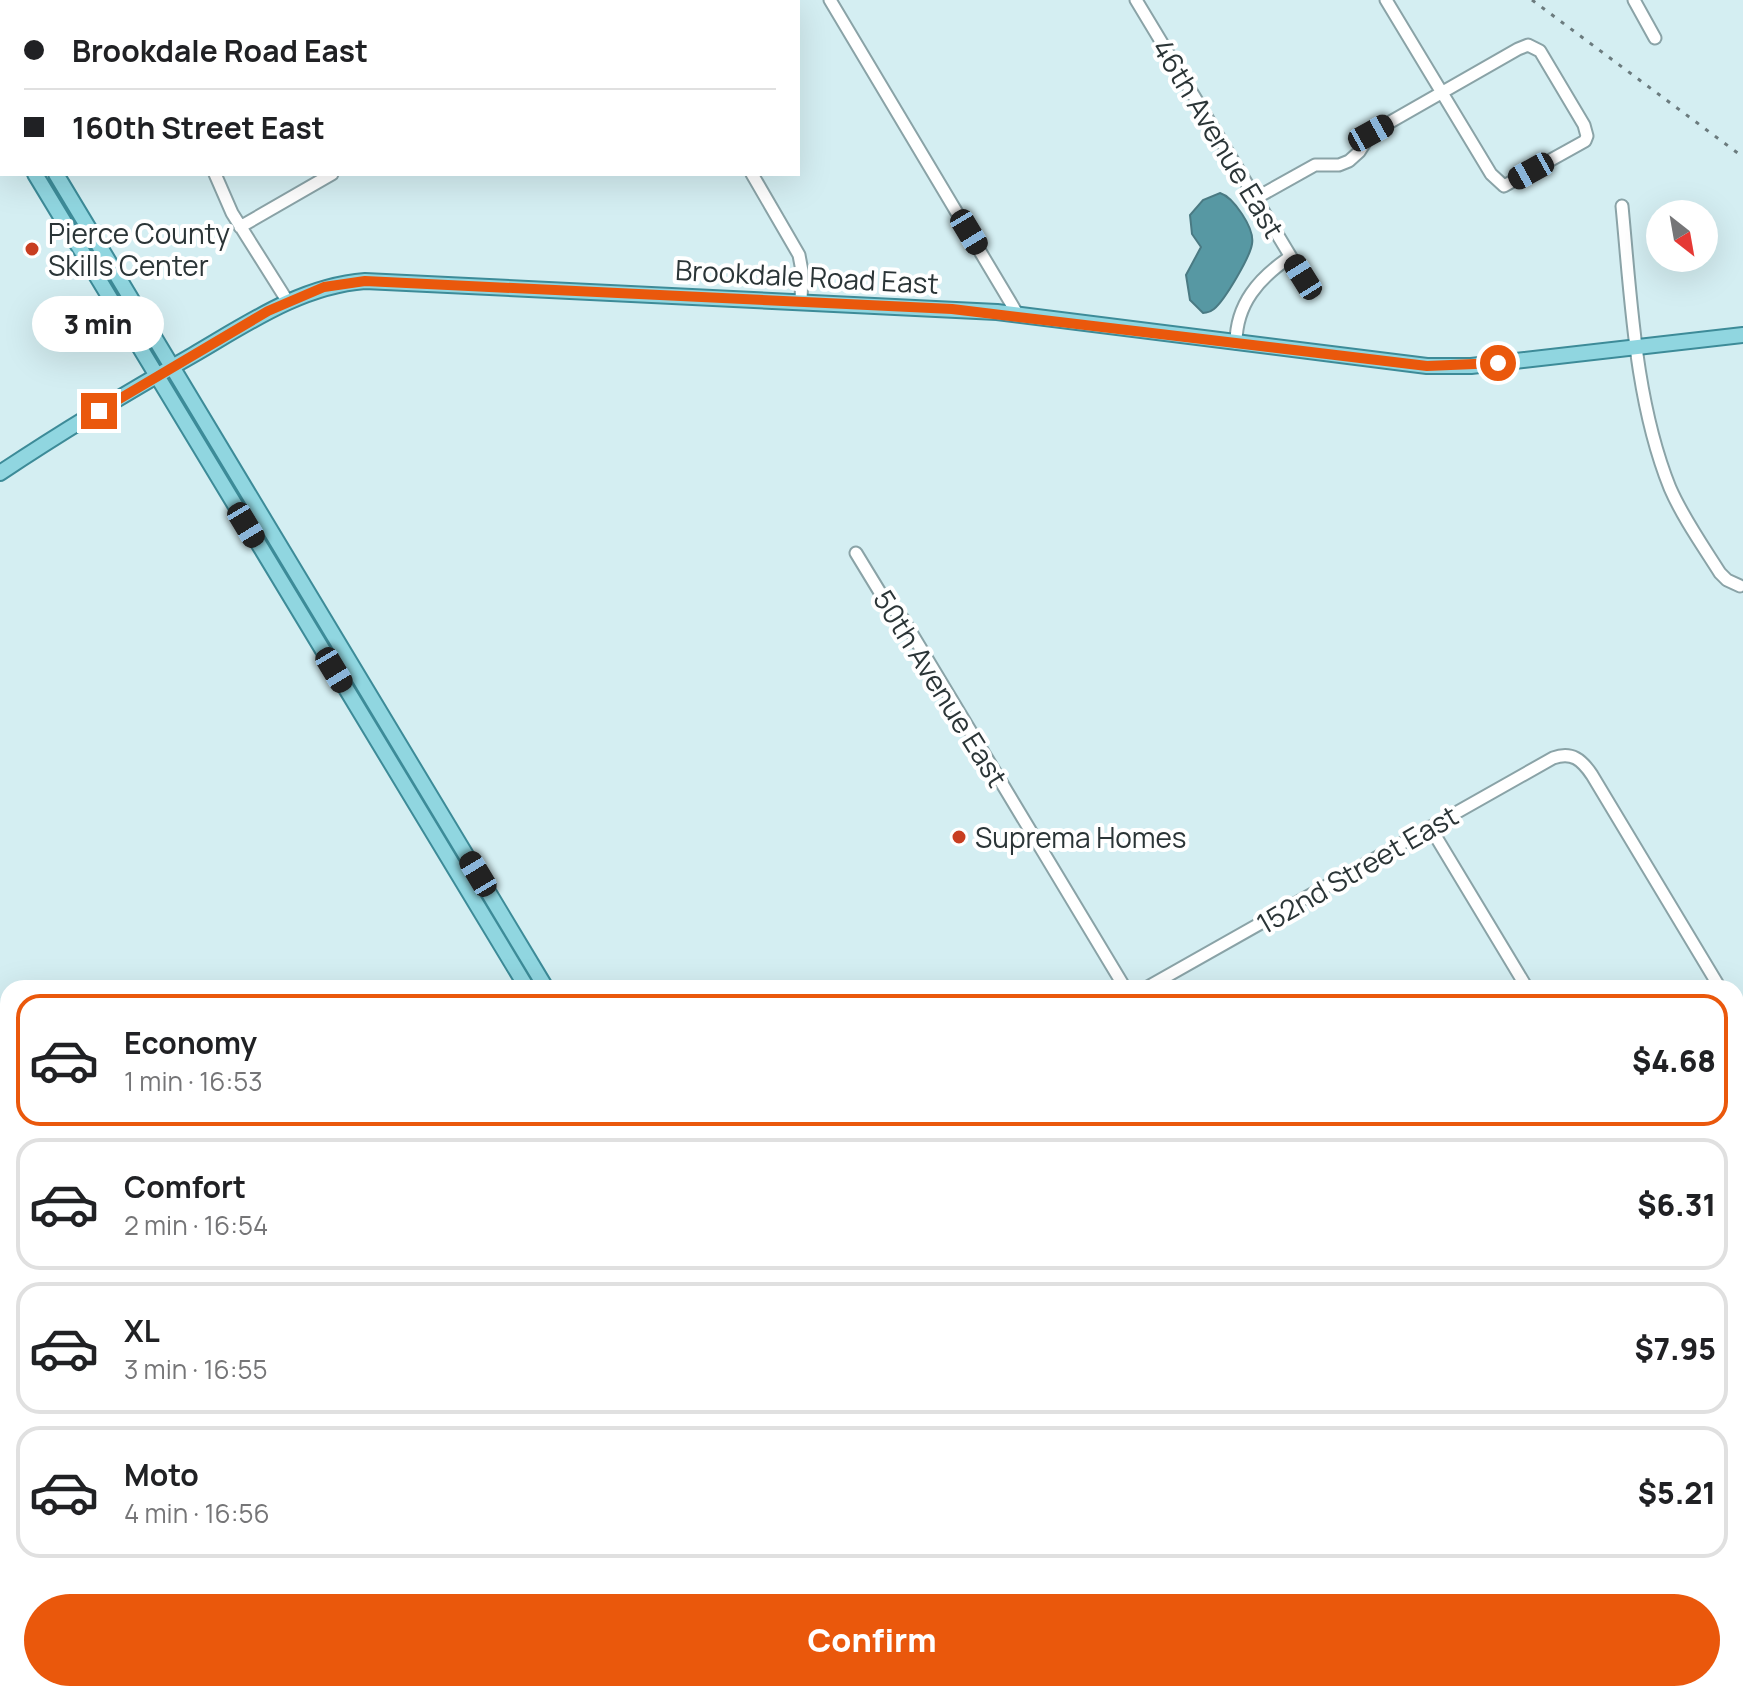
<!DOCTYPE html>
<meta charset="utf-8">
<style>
:root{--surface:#fff;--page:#f2f2f2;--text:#202124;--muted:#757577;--line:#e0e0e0;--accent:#ea580c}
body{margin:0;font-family:Manrope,sans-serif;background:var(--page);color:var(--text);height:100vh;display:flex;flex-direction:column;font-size:30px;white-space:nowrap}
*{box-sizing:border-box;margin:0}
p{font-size:26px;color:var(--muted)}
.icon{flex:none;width:44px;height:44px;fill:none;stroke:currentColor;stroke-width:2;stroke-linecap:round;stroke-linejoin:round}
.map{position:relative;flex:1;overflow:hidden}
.details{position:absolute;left:0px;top:980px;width:1744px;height:722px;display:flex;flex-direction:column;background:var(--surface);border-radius:24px 24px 0 0;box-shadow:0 8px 32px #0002}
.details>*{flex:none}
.banner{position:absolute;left:0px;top:0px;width:800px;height:176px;box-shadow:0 8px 32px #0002;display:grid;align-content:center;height:176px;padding:0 24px;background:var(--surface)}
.needle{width:52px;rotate:149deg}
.tools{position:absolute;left:1646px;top:200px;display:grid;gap:16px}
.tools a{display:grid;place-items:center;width:72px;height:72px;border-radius:50%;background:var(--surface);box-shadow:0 8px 32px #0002;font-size:40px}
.end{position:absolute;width:36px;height:36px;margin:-18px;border:10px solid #ea580c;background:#fff;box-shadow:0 0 0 4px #fff}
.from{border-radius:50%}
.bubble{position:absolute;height:56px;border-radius:28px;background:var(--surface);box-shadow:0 8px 32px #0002;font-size:26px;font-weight:800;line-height:56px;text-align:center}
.car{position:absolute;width:24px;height:48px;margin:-24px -12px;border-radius:10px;box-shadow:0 0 6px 2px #0007;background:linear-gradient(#222 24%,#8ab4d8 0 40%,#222 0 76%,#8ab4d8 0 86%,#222 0)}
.banner b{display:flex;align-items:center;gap:28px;height:76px;font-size:30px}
.banner b+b{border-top:2px solid var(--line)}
.banner i{width:20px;height:20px;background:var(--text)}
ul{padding:14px 0 0;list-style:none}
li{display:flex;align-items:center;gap:24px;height:132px;margin:0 16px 12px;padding:0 8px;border:4px solid var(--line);border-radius:24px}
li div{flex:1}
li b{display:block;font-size:30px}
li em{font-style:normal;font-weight:800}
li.current{border-color:var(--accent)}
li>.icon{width:72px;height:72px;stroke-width:1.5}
.button{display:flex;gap:16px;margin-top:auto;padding:16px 24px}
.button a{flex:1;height:92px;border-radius:48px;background:var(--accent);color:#fff;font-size:32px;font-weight:800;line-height:92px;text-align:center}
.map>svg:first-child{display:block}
.green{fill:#a2d0d8}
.water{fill:#5798a3;stroke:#4a7a83;stroke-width:2}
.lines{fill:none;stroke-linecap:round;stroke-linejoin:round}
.minor-casing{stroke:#8aa3a7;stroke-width:15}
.major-casing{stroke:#3d8b98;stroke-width:18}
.minor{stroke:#fff;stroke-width:11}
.major{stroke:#90d6e0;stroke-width:14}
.rail{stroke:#6b7b7e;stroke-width:3;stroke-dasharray:4 8;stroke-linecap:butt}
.route{stroke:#ea580c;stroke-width:10}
.poi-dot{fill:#c83e21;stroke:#fff;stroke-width:3}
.labels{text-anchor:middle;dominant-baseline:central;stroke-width:8;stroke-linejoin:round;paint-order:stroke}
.street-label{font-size:28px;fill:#2b3537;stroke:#fff}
.poi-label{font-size:28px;fill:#2b3537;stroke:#fff;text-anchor:start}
</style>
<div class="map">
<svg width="1743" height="1701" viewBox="0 0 1743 1701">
<rect width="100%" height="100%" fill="#d4eef2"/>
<path class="green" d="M 8,1496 L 8,1645 L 0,1632 L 0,1497 Z
M 493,1694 L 700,1694 L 698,1701 L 479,1701 Z"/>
<path class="water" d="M 1220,193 C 1233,197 1255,228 1252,244 C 1250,257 1225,300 1214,309 C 1209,313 1209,312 1203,313 L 1190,300 L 1186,275 L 1201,247 L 1192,234 L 1190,215 L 1203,200 Z"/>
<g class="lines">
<g class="minor-casing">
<path id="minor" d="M 830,0 L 1018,315
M 1136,0 L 1303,277
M 1634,0 L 1655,38
M 93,2 L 95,0
M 633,2 L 637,0
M 215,174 L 232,213 L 288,302
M 752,174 L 799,255 L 802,271 L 801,302
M 1256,198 L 1315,165 L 1339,165 L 1349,161 L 1359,152 L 1371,133 L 1518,49 L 1528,45 L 1540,51 L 1584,125 L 1587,136 L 1585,141 L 1504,186 L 1491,174 L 1386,0
M 1622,206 C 1631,299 1635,401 1670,488 C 1683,518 1703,546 1720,573 L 1727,580 L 1740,586
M 240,227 L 332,174
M 1236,343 C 1236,304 1259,278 1290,257
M 856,553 L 884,599 L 903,619 L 1125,988
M 1430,827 L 1527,988
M 1146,988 L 1553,758 C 1572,751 1582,760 1592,775 L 1720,988
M 1736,1015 L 1743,1026
M 0,1134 L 8,1147
M 1741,1625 L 1743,1621
M 0,1682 L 8,1677
M 1041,1694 L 1045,1701
M 1544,1694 L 1548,1701
M 345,1701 L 356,1694
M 872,1701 L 886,1694
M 1111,1701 L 1124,1694
M 1452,1701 L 1464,1694"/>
</g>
<g class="major-casing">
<path id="major" d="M 0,82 L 2,85
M 0,116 L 2,119
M 35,174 L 527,988
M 56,174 L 546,988
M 0,473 C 63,431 128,392 193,355 C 248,323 301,286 365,281 L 997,312 L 1427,366 L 1471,366 L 1743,335
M 948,1694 L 952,1701
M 965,1694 L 969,1701"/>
</g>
<use href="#minor" class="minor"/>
<use href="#major" class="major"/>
<path class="rail" d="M 1532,0 L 1743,157"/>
</g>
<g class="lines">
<path class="route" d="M 99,411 L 268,311 L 324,287 L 365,281 L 952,309 L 1427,366 L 1498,363"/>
</g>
<g class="poi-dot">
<circle cx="32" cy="249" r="8"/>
<circle cx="959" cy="837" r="8"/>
</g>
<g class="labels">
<g class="street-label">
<text transform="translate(1219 138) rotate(59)">46th Avenue East</text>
<text transform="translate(807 276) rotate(3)">Brookdale Road East</text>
<text transform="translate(941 688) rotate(58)">50th Avenue East</text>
<text transform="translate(1357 869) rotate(-30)">152nd Street East</text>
</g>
<g class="poi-label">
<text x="48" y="233">Pierce County<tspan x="48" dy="32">Skills Center</tspan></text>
<text x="975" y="837">Suprema Homes</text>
</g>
</g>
</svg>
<div class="tools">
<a><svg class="needle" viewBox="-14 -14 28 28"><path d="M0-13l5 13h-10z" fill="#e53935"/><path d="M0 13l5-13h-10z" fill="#757577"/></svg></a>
</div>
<i class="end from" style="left:1498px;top:363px"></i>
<i class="end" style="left:99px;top:411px"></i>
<div class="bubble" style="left:32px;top:296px;width:132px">3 min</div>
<i class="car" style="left:1371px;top:133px;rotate:61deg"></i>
<i class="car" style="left:1531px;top:171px;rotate:241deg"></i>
<i class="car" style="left:969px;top:232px;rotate:149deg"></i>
<i class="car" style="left:1303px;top:277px;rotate:328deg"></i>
<i class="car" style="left:246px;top:525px;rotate:149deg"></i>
<i class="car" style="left:334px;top:670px;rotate:149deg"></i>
<i class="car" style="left:478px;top:874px;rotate:329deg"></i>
<div class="banner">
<b><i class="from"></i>Brookdale Road East</b>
<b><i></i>160th Street East</b>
</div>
<section class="details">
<ul>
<li class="current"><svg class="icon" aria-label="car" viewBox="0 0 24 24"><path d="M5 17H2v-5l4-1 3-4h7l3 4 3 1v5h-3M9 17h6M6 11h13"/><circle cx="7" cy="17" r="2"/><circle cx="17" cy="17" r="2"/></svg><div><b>Economy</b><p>1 min · 16:53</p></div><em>$4.68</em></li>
<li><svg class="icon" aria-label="car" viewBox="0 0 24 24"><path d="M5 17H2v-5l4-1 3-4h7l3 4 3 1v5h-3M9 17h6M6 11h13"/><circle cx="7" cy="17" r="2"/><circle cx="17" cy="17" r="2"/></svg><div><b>Comfort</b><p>2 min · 16:54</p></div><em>$6.31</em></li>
<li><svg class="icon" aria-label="car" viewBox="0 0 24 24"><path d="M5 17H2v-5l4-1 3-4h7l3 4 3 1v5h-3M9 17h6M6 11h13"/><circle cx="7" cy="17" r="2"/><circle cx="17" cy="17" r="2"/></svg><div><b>XL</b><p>3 min · 16:55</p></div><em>$7.95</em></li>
<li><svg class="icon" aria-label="car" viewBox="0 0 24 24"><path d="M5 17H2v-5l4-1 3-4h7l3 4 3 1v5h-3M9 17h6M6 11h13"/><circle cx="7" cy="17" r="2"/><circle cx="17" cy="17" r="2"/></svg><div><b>Moto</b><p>4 min · 16:56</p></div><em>$5.21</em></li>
</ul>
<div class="button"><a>Confirm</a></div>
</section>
</div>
